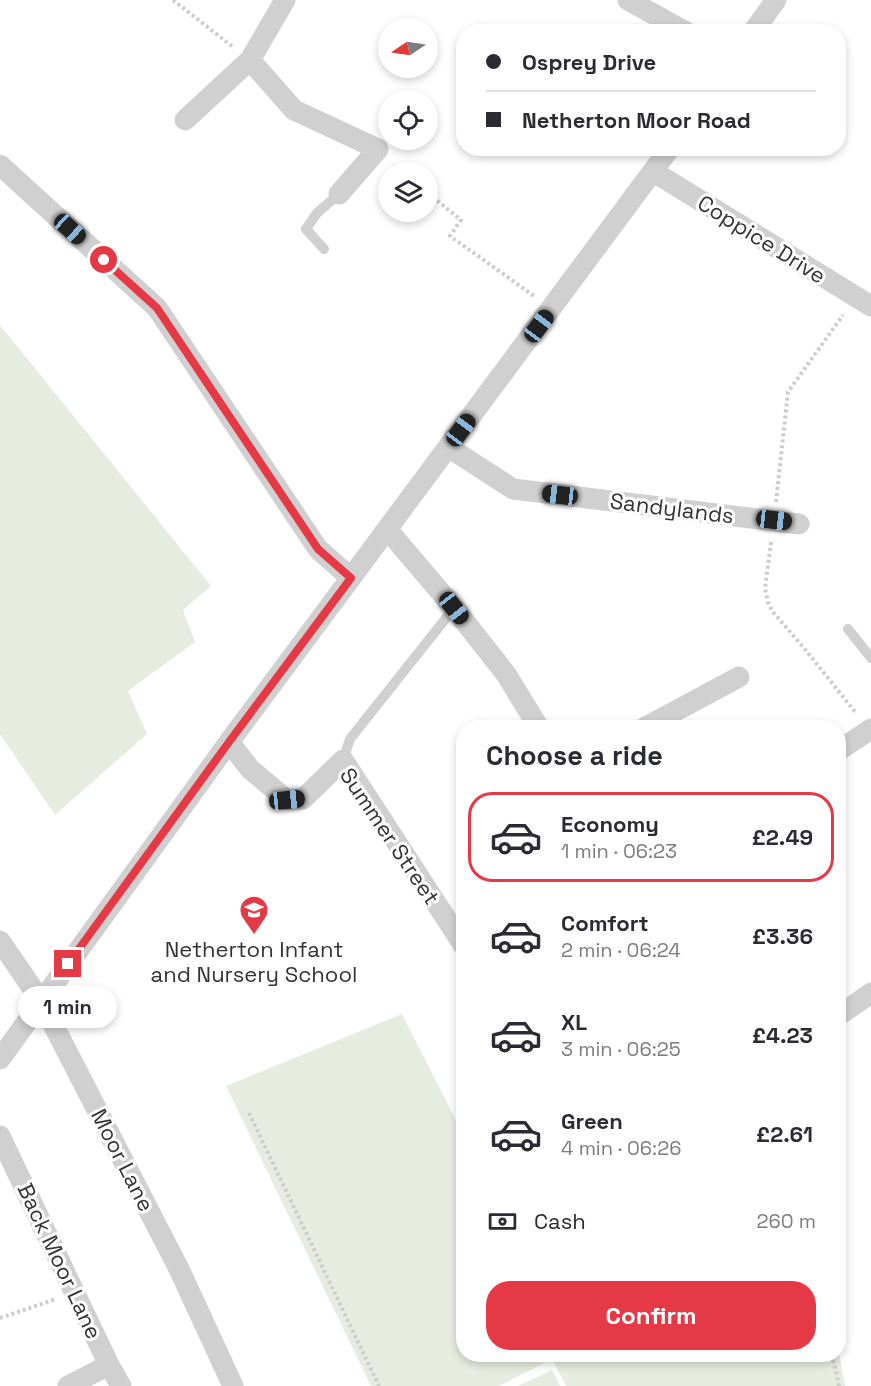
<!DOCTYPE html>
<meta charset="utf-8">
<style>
:root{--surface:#fff;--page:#f2f2f3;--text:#2b2b33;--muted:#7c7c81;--line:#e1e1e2;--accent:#e63946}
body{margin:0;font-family:"Space Grotesk",sans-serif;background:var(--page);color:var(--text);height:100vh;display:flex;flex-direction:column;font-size:22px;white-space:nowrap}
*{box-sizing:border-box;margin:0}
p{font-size:20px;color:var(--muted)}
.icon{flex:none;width:33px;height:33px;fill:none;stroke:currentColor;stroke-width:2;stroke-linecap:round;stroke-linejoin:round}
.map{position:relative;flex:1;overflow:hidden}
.drawer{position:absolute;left:456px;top:720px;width:390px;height:642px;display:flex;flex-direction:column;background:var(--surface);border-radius:24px;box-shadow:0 3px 9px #0003}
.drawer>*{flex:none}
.guide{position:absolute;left:456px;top:24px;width:390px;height:132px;border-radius:24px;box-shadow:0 3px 9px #0003;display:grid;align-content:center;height:132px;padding:0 30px;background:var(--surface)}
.needle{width:39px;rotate:257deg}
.controls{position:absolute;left:378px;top:18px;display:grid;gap:12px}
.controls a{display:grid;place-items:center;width:60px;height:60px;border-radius:50%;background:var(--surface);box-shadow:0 3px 9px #0003;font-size:30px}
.end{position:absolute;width:27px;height:27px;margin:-14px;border:8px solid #e63946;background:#fff;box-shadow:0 0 0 3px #fff}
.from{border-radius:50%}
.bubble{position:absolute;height:42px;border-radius:21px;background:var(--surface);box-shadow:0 3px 9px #0003;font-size:20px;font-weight:800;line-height:42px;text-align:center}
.car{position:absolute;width:18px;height:36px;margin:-18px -9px;border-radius:8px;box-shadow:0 0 4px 2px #0007;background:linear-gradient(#222 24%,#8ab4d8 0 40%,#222 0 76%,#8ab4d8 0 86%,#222 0)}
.guide b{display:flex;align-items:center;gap:21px;height:57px;font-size:22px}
.guide b+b{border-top:2px solid var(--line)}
.guide i{width:15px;height:15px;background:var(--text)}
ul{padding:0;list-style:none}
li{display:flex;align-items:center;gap:18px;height:90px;margin:0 12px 9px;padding:0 18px;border:3px solid transparent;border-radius:24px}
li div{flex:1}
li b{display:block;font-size:22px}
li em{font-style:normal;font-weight:800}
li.selected{border-color:var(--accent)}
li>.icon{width:54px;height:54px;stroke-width:1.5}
h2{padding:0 30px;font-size:27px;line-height:72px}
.pay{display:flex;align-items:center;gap:15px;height:66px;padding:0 30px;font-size:22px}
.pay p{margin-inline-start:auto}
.action{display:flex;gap:12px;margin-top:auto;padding:12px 30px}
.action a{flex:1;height:69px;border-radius:24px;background:var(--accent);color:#fff;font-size:24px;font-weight:800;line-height:69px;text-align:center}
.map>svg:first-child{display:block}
.green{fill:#e6ecdf}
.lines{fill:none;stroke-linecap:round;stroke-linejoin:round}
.path{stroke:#cdcdcd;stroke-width:4;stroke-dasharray:3 3;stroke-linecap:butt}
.service{stroke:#d0d0d0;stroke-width:10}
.minor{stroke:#d0d0d0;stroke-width:21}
.route{stroke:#e63946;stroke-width:8}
.labels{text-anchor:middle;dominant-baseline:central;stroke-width:6;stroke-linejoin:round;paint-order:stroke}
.street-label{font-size:22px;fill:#333;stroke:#fff}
.poi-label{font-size:22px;fill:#333;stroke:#fff}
</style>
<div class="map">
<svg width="871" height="1386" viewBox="0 0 871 1386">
<rect width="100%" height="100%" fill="#fff"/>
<path class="green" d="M 0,325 L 211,586 L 183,610 L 195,642 L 128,691 L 147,734 L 55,815 L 0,734 Z
M 402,1014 L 463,1134 L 464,1354 L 839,1354 L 845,1386 L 566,1386 L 552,1359 L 499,1386 L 371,1386 L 226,1086 Z
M 552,1370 L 560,1386 L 518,1386 Z"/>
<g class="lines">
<path class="path" d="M 173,0 L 233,47
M 393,166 L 401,172
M 428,193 L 461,220 L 450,236 L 534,296
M 776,502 L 788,392 L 843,315
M 771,542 L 765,588 L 768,602 L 772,611 L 804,648 L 856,713
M 249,1113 L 379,1386
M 0,1318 L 56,1299
M 832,1354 L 839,1386"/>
<path class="service" d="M 324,249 L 306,229 L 317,213 L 339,194
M 848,629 L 871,658
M 343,760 L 350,739 L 454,608"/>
<path class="minor" d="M 628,0 L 686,32
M 753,32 L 776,0
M 250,60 L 294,110 L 378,149 L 339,194
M 185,120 L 250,60 L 285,0
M 0,165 L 157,308 L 318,549 L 351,578
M 654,172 L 871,306
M 448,447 L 513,489 L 799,524
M 387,529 L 454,608 L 506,674 L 539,728
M 644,728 L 739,677
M 229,742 L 250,769 L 287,800 L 303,799 L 343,760 L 464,946
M 838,751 L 871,729
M 0,941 L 41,1001 L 180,1271 L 233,1386
M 838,1016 L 871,993
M 0,1059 L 229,742 L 670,148
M 0,1136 L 109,1365 L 121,1386
M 68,1386 L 109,1365"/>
</g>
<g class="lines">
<path class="route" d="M 68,964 L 229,742 L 351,578 L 318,549 L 157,308 L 104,260"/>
</g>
<defs>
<g id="school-pin" transform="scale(1.5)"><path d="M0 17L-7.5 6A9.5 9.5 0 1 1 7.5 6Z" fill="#e63946" stroke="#fff"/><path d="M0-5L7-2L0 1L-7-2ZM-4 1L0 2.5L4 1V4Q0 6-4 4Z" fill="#fff"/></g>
</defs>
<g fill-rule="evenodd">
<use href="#school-pin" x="254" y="910"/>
</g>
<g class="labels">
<g class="street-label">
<text transform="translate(762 239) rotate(32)">Coppice Drive</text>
<text transform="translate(672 508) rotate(7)">Sandylands</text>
<text transform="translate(390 836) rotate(56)">Summer Street</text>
<text transform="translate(123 1160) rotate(63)">Moor Lane</text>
<text transform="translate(60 1261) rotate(65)">Back Moor Lane</text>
</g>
<g class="poi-label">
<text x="254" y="949">Netherton Infant<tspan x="254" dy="25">and Nursery School</tspan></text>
</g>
</g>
</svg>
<div class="controls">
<a><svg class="needle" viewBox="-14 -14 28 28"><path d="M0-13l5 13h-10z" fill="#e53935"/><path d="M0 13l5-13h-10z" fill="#7c7c81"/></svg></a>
<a><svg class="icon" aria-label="locate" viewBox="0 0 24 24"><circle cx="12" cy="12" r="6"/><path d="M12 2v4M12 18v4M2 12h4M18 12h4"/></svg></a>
<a><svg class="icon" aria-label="layers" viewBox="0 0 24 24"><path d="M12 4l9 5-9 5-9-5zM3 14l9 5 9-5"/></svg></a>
</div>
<i class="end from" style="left:104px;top:260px"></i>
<i class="end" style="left:68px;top:964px"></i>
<div class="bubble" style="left:18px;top:986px;width:99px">1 min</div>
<i class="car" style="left:70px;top:229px;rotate:132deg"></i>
<i class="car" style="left:539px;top:326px;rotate:37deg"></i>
<i class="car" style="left:461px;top:430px;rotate:37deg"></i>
<i class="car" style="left:560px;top:495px;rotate:277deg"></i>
<i class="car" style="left:774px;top:520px;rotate:97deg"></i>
<i class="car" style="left:454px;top:608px;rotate:142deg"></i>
<i class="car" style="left:287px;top:800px;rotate:84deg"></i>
<div class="guide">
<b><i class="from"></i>Osprey Drive</b>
<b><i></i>Netherton Moor Road</b>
</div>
<section class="drawer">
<h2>Choose a ride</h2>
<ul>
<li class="selected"><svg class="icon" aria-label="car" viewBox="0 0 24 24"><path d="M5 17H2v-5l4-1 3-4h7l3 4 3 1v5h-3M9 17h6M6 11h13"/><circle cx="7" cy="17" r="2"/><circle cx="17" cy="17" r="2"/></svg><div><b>Economy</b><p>1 min · 06:23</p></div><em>£2.49</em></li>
<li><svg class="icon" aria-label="car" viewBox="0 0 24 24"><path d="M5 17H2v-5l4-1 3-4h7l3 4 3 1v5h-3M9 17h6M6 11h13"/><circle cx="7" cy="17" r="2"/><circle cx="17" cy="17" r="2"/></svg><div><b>Comfort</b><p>2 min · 06:24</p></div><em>£3.36</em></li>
<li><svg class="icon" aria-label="car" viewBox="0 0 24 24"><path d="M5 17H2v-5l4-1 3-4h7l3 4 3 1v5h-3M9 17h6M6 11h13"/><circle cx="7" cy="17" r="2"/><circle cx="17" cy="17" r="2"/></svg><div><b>XL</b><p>3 min · 06:25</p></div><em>£4.23</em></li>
<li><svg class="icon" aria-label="car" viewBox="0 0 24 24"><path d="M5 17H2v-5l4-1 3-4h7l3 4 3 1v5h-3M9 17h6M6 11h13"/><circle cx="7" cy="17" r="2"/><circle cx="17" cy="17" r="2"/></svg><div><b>Green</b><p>4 min · 06:26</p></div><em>£2.61</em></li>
</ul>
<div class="pay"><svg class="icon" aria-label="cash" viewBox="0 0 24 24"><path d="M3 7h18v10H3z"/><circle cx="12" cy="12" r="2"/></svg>Cash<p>260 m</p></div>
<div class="action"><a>Confirm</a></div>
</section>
</div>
